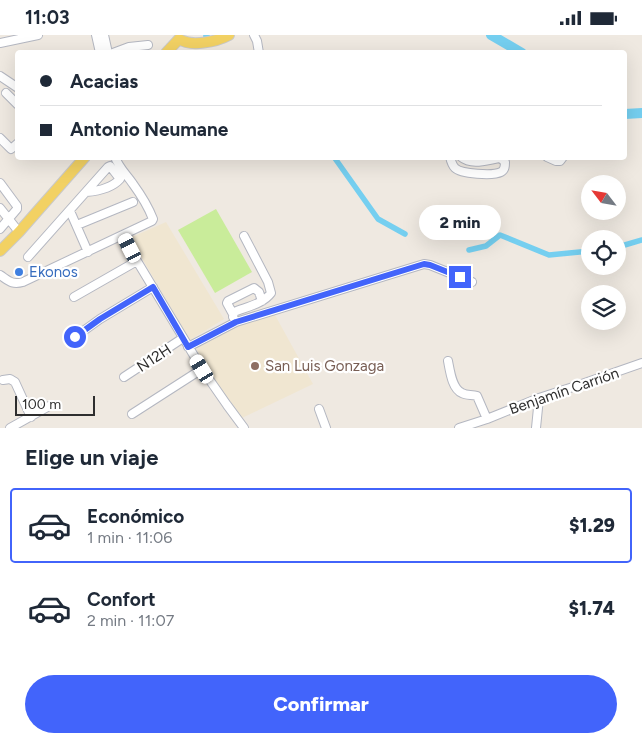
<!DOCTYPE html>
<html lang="es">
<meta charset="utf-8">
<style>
:root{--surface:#fff;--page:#f6f6f7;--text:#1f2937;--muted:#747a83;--line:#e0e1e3;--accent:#4264fb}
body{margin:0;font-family:Figtree,sans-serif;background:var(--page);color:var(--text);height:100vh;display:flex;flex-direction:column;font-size:19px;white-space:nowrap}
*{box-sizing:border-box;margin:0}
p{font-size:16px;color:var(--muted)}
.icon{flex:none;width:28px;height:28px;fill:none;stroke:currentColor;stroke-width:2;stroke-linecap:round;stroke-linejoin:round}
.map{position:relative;height:393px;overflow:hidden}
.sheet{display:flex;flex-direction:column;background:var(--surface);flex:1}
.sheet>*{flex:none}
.guide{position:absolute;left:15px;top:15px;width:612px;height:110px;border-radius:5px;box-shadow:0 5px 20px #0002;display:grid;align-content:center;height:110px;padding:0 25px;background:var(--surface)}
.needle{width:32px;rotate:301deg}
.controls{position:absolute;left:581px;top:140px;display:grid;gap:10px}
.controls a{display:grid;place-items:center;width:45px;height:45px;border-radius:50%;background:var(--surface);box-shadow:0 5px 20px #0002;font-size:25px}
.scale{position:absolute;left:15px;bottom:12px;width:80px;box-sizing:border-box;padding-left:5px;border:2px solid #2e2e2e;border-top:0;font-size:14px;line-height:18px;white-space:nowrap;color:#2e2e2e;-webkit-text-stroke:4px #fff;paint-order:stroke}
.end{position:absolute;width:22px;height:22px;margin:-11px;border:6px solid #4264fb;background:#fff;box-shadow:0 0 0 2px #fff}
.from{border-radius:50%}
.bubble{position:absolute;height:35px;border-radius:18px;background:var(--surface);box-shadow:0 5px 20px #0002;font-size:16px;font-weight:800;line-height:35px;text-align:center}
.car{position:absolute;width:15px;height:30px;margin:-15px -8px;border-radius:6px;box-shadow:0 0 4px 1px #0007;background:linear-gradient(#fff 24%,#345 0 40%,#fff 0 76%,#345 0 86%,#fff 0)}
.guide b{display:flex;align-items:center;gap:18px;height:48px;font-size:19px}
.guide b+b{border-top:1px solid var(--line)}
.guide i{width:12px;height:12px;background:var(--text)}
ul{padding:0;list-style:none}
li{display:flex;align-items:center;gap:15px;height:75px;margin:0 10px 8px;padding:0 15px;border:2px solid transparent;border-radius:5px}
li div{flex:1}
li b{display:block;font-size:19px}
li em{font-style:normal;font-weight:800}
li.active{border-color:var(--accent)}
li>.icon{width:45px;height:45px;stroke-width:1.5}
h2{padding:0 25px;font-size:22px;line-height:60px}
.action{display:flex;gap:10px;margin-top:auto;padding:10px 25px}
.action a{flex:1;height:58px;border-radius:30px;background:var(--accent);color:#fff;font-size:20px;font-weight:800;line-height:58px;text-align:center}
.status{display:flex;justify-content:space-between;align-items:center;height:35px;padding:0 25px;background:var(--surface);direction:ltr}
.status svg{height:14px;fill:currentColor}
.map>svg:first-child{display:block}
.education{fill:#f0e6d1}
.pitch{fill:#c9ec9a}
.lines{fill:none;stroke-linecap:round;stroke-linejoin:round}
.canal{stroke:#75cff0;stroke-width:5.5}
.river{stroke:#75cff0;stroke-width:10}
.minor-casing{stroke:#b4b7c1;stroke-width:10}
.major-casing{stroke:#c9c9c9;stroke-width:12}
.minor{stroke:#fff;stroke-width:8}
.major{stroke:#f2d163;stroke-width:10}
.route{stroke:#4264fb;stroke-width:6}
.shop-dot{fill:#3f7fe0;stroke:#fff;stroke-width:2}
.education-dot{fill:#8d6e63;stroke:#fff;stroke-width:2}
.labels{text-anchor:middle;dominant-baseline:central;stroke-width:4.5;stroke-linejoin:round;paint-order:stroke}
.shop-label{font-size:15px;fill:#366cbe;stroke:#fff;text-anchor:start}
.street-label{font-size:15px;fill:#2e2e2e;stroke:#fff}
.education-label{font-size:15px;fill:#785e54;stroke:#fff;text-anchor:start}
</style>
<div class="status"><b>11:03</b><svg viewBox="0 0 49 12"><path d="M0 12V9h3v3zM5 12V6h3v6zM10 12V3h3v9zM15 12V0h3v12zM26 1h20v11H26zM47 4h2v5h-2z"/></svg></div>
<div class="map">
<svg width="642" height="393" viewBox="0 0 642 393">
<rect width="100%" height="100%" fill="#efe9e1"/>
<path class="education" d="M 166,187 L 224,284 L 190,305 L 130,203 Z
M 275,280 L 313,349 L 242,383 L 220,353 L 195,312 L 237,291 Z"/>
<path class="pitch" d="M 216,174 L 252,237 L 215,258 L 178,195 Z"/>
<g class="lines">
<path class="canal" d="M 206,1 L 207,0
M 334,122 L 378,184 L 405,199
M 618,212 L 642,205
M 469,215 L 486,211 L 500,200 L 549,220 L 590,216"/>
<path class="river" d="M 491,0 L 522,18
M 625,79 L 642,78"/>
<g class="minor-casing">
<path id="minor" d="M 96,0 L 100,18
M 104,0 L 108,18
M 254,0 L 257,6 L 259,18
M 0,8 L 38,0
M 113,18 L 129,12 L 148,10
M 0,41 L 18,53
M 6,58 L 18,70
M 0,103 L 11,114 L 18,108
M 450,122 C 451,126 452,130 455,133 C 461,139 493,141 501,137 C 505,135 505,131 505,127 L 500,123 C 487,125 472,131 461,122
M 547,122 L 556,126 L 560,126 L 563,122
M 0,148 L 17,171 L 17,174 L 0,194
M 0,173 L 19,197
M 70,176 L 88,217
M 77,190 L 133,167
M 123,200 L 137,226 L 202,334 L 227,370 L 244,393
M 28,222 L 108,132 L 110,131 L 120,144 C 112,153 98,156 86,157
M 0,240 C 9,246 12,250 23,247 L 152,186 L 153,184 C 148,171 141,160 133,149 C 127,140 119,133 115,122
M 74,262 L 137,226
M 233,279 L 227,268 L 228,266 L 254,253 L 259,257 L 262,266
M 236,287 L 233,282 L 234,277 C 246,272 263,269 271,258 L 268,247 L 244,201
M 75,302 L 100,284 L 153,252
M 188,312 L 236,287 L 424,229 L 430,230 L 472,247
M 448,326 C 450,336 452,354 462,358 C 467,361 472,359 477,361 L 487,384
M 124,342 L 183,303
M 3,345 L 10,344 L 15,347 L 31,382
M 319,374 L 326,393
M 132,379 L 202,334
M 10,393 L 51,370
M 459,393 L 487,384 L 539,363 L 576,351 L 642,328
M 536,393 L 539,363"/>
</g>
<g class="major-casing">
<path id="major" d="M 166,18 L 179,4 C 191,12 216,7 229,0
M 0,216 L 19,197 L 85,122"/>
</g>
<use href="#minor" class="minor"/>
<use href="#major" class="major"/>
</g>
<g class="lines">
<path class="route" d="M 75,302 L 100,284 L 153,252 L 188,312 L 236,287 L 424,229 L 430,230 L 460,242"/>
</g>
<circle class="shop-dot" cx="19" cy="237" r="5"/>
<circle class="education-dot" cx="255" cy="331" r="5"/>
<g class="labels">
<g class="shop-label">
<text x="29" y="237">Ekonos</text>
</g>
<g class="street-label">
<text transform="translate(154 323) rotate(-33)">N12H</text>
<text transform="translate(564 356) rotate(-19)">Benjamín Carrión</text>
</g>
<g class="education-label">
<text x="265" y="331">San Luis Gonzaga</text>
</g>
</g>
</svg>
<div class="controls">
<a><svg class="needle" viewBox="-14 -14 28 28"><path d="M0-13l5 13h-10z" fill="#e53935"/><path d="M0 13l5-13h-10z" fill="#747a83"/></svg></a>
<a><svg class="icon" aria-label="locate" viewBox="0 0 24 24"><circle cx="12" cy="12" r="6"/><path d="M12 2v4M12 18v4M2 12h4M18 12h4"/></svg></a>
<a><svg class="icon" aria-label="layers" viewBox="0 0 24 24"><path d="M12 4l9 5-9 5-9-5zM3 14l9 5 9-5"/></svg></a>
</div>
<div class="scale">100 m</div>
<i class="end from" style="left:75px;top:302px"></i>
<i class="end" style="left:460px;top:242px"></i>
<div class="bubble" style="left:419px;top:170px;width:82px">2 min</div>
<i class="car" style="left:130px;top:213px;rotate:333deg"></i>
<i class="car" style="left:202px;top:334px;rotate:329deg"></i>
<div class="guide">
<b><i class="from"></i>Acacias</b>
<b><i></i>Antonio Neumane</b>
</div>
</div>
<section class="sheet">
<h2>Elige un viaje</h2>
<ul>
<li class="active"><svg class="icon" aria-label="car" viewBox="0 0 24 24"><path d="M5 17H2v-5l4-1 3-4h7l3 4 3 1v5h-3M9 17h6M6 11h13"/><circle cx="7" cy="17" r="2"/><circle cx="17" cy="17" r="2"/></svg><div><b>Económico</b><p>1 min · 11:06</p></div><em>$1.29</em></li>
<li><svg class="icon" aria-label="car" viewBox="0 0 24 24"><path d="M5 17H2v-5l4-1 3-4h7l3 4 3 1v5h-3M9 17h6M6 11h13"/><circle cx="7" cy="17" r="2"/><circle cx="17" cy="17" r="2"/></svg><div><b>Confort</b><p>2 min · 11:07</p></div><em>$1.74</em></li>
</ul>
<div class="action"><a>Confirmar</a></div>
</section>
